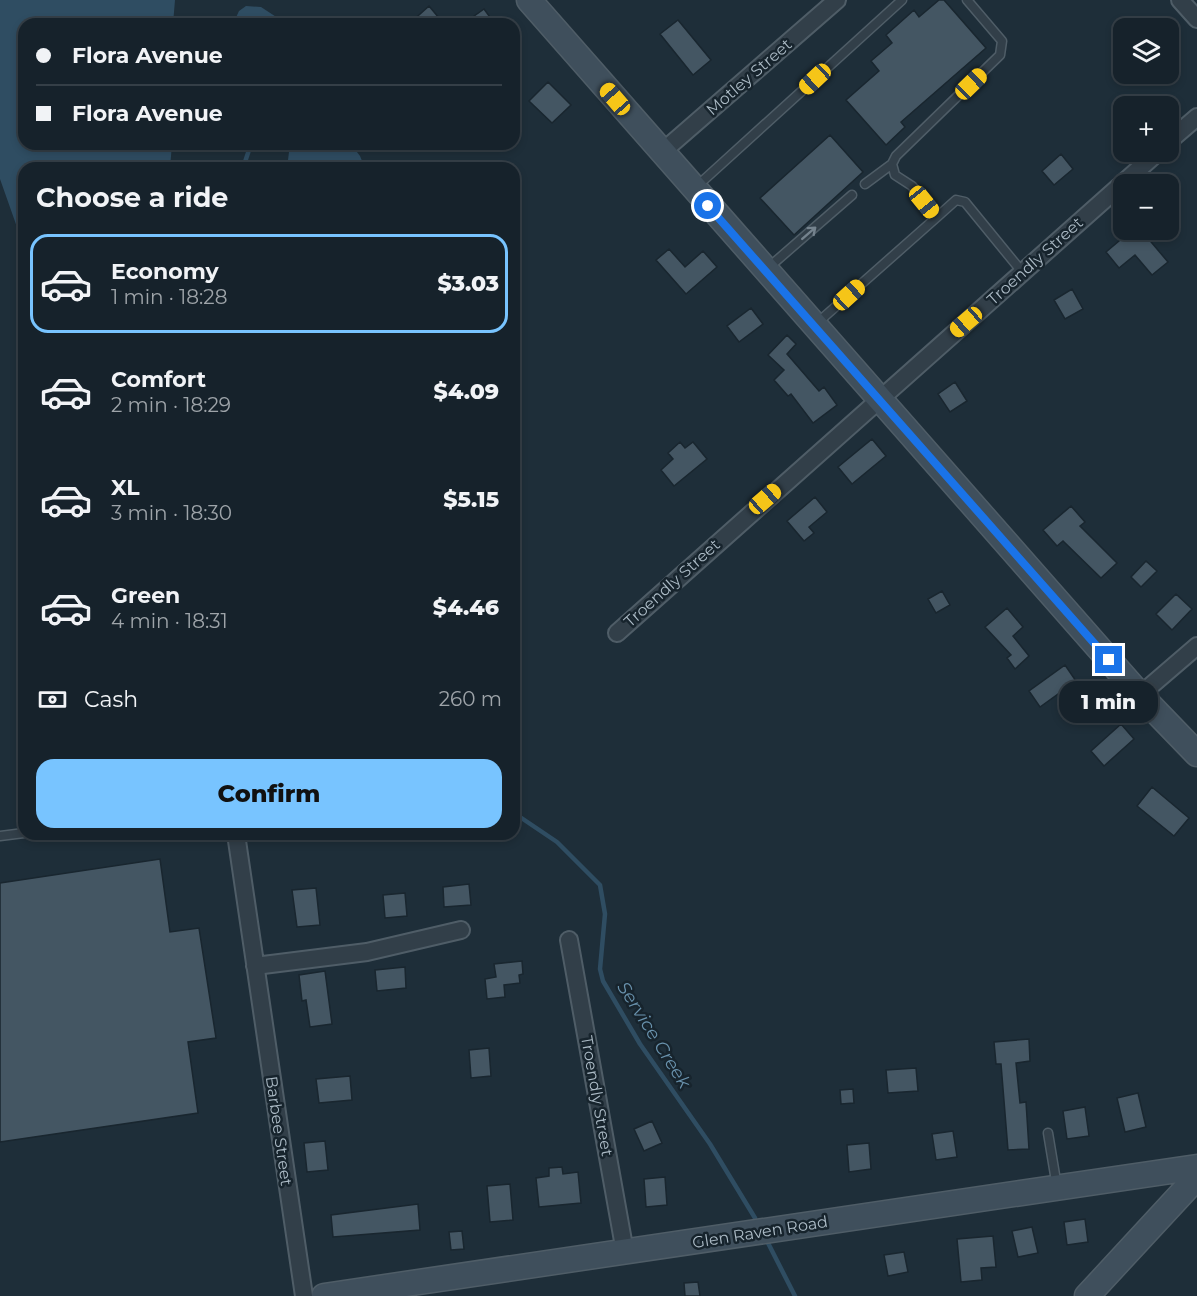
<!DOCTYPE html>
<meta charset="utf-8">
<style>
:root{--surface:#16222b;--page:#1f2a33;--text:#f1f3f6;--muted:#9ea4a9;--line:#353f47;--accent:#78c4ff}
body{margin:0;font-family:Montserrat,sans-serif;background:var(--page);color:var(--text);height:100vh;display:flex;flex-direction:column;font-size:22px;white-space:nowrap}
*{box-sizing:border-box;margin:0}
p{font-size:20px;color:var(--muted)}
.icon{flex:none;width:33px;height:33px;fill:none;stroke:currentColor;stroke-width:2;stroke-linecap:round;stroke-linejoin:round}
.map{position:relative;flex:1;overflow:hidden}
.side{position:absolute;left:18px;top:162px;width:502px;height:678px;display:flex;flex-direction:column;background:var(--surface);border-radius:18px;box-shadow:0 3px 9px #0003,0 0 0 2px var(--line)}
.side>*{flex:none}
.guide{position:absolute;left:18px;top:18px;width:502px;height:132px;border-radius:18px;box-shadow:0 3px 9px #0003,0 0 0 2px var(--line);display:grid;align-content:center;height:132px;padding:0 18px;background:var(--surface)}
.tools{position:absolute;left:1113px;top:18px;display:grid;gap:12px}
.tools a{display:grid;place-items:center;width:66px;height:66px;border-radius:12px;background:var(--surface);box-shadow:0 3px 9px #0003,0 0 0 2px var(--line);font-size:30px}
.end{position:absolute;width:27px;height:27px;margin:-14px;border:8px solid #1a73e8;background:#fff;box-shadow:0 0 0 3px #fff}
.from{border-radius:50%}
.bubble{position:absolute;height:42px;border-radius:18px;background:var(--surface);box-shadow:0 3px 9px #0003,0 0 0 2px var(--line);font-size:20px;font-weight:800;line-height:42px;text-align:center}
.car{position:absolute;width:18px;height:36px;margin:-18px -9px;border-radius:8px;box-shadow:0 0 4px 2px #0007;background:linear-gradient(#f5c518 24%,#345 0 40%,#f5c518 0 76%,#345 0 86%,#f5c518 0)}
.guide b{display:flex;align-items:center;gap:21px;height:57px;font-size:22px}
.guide b+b{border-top:2px solid var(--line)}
.guide i{width:15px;height:15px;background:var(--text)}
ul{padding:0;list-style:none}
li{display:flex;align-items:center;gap:18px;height:99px;margin:0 12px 9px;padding:0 6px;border:3px solid transparent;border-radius:18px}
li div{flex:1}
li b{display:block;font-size:22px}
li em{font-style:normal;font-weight:800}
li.current{border-color:var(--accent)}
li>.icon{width:54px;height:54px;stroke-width:1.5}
h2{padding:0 18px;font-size:27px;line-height:72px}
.pay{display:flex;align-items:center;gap:15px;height:66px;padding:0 18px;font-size:22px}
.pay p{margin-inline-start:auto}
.button{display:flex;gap:12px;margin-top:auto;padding:12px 18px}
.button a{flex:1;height:69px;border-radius:18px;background:var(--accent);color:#111;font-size:24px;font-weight:800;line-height:69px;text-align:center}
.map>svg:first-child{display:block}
.water{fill:#2f4d62}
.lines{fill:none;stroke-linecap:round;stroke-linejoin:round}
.stream{stroke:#2f4d62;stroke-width:4.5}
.building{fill:#445663;stroke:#19262f;stroke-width:1.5}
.lane-casing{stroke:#4f5d67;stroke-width:11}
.street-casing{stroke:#4f5d67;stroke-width:20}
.secondary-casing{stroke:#4f5d67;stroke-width:27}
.lane{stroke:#323f49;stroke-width:8}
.street{stroke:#323f49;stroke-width:16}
.secondary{stroke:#3f4f5c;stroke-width:24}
.oneway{stroke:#75838e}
.route{stroke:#1a73e8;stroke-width:8}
.labels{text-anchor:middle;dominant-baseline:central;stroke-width:5;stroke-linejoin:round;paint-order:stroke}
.street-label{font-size:16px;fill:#acbbc6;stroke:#17242d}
.water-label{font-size:18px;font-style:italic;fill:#6992ad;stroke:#17242d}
</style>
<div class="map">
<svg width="1197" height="1296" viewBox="0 0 1197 1296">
<rect width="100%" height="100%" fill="#1e2e39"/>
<path class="water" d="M 0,0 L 175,0 L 173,24 L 24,24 L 24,144 L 172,144 L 170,168 L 24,168 L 24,247 L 0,179 Z
M 246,6 L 261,7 L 287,24 L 233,24 L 239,11 Z
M 290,144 L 351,144 L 360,156 L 365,168 L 287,168 Z"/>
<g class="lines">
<path class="stream" d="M 247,168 L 245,162 L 251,144
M 514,813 L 557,842 L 600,885 L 605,914 L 600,969 L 603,981 L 640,1044 L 710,1144 L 755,1218
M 767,1241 L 795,1296"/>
</g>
<path class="building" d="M 939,0 L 944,0 L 986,48 L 901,122 L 905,127 L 886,145 L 846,100 L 879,71 L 871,61 L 892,43 L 886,35 L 914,10 L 919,17 Z
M 429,6 L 444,24 L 409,24 Z
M 484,9 L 495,24 L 463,24 Z
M 678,20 L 711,60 L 693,75 L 660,34 Z
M 548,82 L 571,105 L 552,123 L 529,101 Z
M 830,135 L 863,172 L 794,235 L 760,198 Z
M 1061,154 L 1073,169 L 1054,185 L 1042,171 Z
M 1132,230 L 1141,230 L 1168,262 L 1152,275 L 1135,255 L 1119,268 L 1106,252 Z
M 669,249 L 685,267 L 703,251 L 717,267 L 686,294 L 656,260 Z
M 1072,289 L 1083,309 L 1065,319 L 1054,300 Z
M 751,308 L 763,324 L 739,342 L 727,326 Z
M 787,335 L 796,344 L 787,354 L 819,391 L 824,387 L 837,405 L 813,423 L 791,394 L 788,396 L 774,380 L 784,370 L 768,355 Z
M 955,382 L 967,401 L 950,412 L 938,394 Z
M 872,439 L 886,456 L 852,484 L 838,467 Z
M 680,442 L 685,448 L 693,442 L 707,459 L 674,486 L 661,470 L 673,459 L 668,453 Z
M 815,497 L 827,512 L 809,527 L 814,533 L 804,541 L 787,521 Z
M 1071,506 L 1085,522 L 1080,526 L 1117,563 L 1101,578 L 1063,541 L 1057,546 L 1043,530 Z
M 1146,561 L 1157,571 L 1141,587 L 1131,577 Z
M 942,591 L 950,605 L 936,613 L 928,599 Z
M 1176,594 L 1192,609 L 1172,630 L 1156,614 Z
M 1007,608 L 1023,627 L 1013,636 L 1029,656 L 1015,669 L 1007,658 L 1011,655 L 985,627 Z
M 1065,665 L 1076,681 L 1040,707 L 1029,691 Z
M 1121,724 L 1134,739 L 1104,766 L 1091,751 Z
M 1152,787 L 1189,818 L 1174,836 L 1137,806 Z
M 160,859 L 170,932 L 199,928 L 216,1038 L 188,1042 L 198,1113 L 0,1142 L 0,883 Z
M 469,884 L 471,905 L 444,907 L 443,887 Z
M 316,888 L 320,925 L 297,927 L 292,890 Z
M 405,893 L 407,916 L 385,918 L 383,895 Z
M 522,961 L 523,974 L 519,975 L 520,983 L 504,985 L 505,997 L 487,999 L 485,979 L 496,977 L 494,964 Z
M 405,967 L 406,988 L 377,991 L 375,970 Z
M 325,971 L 332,1024 L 310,1027 L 306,1000 L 302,1001 L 299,975 Z
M 1029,1039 L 1030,1061 L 1016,1063 L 1020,1103 L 1026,1102 L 1029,1149 L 1008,1150 L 1001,1064 L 996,1064 L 994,1042 Z
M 489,1048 L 491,1076 L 471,1078 L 469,1050 Z
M 916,1068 L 918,1091 L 888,1093 L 886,1070 Z
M 350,1076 L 352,1100 L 319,1103 L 316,1079 Z
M 853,1089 L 854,1103 L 841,1104 L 840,1090 Z
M 1138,1093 L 1146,1127 L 1125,1132 L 1117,1098 Z
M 1085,1107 L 1089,1136 L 1067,1139 L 1063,1111 Z
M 652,1121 L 662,1143 L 644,1151 L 634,1129 Z
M 953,1131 L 957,1157 L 936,1160 L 932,1134 Z
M 325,1141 L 328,1170 L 307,1172 L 304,1143 Z
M 869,1143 L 871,1169 L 849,1172 L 847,1145 Z
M 562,1167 L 563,1174 L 578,1172 L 581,1203 L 539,1207 L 536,1178 L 549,1176 L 549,1168 Z
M 665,1177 L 667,1205 L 646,1207 L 644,1179 Z
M 510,1184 L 513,1220 L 490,1222 L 487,1186 Z
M 418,1204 L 420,1230 L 333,1237 L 331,1215 Z
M 1085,1219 L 1088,1242 L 1067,1245 L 1064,1222 Z
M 1032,1227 L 1038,1253 L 1018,1257 L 1012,1231 Z
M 462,1231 L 464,1249 L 451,1250 L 449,1232 Z
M 993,1236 L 996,1267 L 981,1268 L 982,1280 L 961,1282 L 957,1239 Z
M 904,1252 L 908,1272 L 888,1276 L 884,1255 Z
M 698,1282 L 700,1296 L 685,1296 L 684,1283 Z"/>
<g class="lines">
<g class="lane-casing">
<path id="lane" d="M 967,0 L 1002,41 L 1000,55 L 896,156 L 892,164 L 895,175 L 912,186 L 937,217 L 956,200 L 965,202 L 1023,273
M 865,184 L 892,164
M 696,187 L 902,0
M 768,268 L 852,195
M 816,324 L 937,217
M 0,836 L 24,833
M 1048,1133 L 1057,1187"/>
</g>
<g class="street-casing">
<path id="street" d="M 1180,0 L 1197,19
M 1168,142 L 1197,117
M 661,153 L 837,0
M 617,633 L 1158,152
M 1140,695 L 1197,646
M 236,834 L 304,1296
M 569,940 L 625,1252
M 255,966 L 367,952 L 461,930"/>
</g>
<g class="secondary-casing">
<path id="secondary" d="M 529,0 L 1140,695 L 1197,754
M 324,1296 L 1197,1167
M 1087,1296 L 1197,1177"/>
</g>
<use href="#lane" class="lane"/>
<use href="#street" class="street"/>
<use href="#secondary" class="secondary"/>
</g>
<defs><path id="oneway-shaft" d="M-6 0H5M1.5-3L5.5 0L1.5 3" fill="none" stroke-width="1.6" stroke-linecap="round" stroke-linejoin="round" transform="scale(1.5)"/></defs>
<use class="oneway" href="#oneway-shaft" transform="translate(809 233) rotate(-41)"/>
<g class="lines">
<path class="route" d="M 708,206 L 1109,660"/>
</g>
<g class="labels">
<g class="street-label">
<text transform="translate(749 77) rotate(-41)">Motley Street</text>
<text transform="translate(1035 261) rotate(-42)">Troendly Street</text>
<text transform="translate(672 583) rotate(-42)">Troendly Street</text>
<text transform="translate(597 1096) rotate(80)">Troendly Street</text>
<text transform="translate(279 1131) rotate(82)">Barbee Street</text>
<text transform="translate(760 1232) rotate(-9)">Glen Raven Road</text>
</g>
<g class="water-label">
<text transform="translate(654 1035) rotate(58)">Service Creek</text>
</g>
</g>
</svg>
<div class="tools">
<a><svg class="icon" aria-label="layers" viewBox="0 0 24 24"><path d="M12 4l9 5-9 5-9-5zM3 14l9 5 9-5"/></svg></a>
<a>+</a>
<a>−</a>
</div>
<i class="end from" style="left:708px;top:206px"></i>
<i class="end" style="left:1109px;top:660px"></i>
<div class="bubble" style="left:1059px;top:681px;width:99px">1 min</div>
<i class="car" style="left:815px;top:79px;rotate:227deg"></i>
<i class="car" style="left:971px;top:84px;rotate:46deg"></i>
<i class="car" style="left:615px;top:99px;rotate:319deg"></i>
<i class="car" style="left:924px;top:202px;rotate:141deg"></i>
<i class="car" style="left:849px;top:295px;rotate:48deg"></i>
<i class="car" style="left:966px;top:322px;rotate:229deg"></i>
<i class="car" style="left:765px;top:499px;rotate:49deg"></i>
<div class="guide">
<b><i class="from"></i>Flora Avenue</b>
<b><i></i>Flora Avenue</b>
</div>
<section class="side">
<h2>Choose a ride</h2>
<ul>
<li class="current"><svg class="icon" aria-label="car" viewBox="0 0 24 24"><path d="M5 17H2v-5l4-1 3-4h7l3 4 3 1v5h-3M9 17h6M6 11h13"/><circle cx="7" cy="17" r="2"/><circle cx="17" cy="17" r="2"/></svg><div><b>Economy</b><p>1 min · 18:28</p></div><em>$3.03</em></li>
<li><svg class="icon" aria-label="car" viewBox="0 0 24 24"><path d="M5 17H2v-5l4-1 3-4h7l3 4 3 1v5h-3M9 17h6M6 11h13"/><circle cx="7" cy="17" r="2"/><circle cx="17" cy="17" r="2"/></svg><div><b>Comfort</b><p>2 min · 18:29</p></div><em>$4.09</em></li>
<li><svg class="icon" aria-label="car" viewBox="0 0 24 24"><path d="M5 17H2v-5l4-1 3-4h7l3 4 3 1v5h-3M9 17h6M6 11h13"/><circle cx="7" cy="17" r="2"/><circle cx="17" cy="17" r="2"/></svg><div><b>XL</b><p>3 min · 18:30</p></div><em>$5.15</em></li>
<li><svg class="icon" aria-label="car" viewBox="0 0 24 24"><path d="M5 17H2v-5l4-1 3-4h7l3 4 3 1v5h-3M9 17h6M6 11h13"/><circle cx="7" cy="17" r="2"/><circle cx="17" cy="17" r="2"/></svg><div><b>Green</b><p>4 min · 18:31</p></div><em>$4.46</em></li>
</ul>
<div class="pay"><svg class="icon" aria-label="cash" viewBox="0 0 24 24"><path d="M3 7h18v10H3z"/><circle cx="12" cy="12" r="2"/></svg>Cash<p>260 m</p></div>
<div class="button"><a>Confirm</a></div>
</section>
</div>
